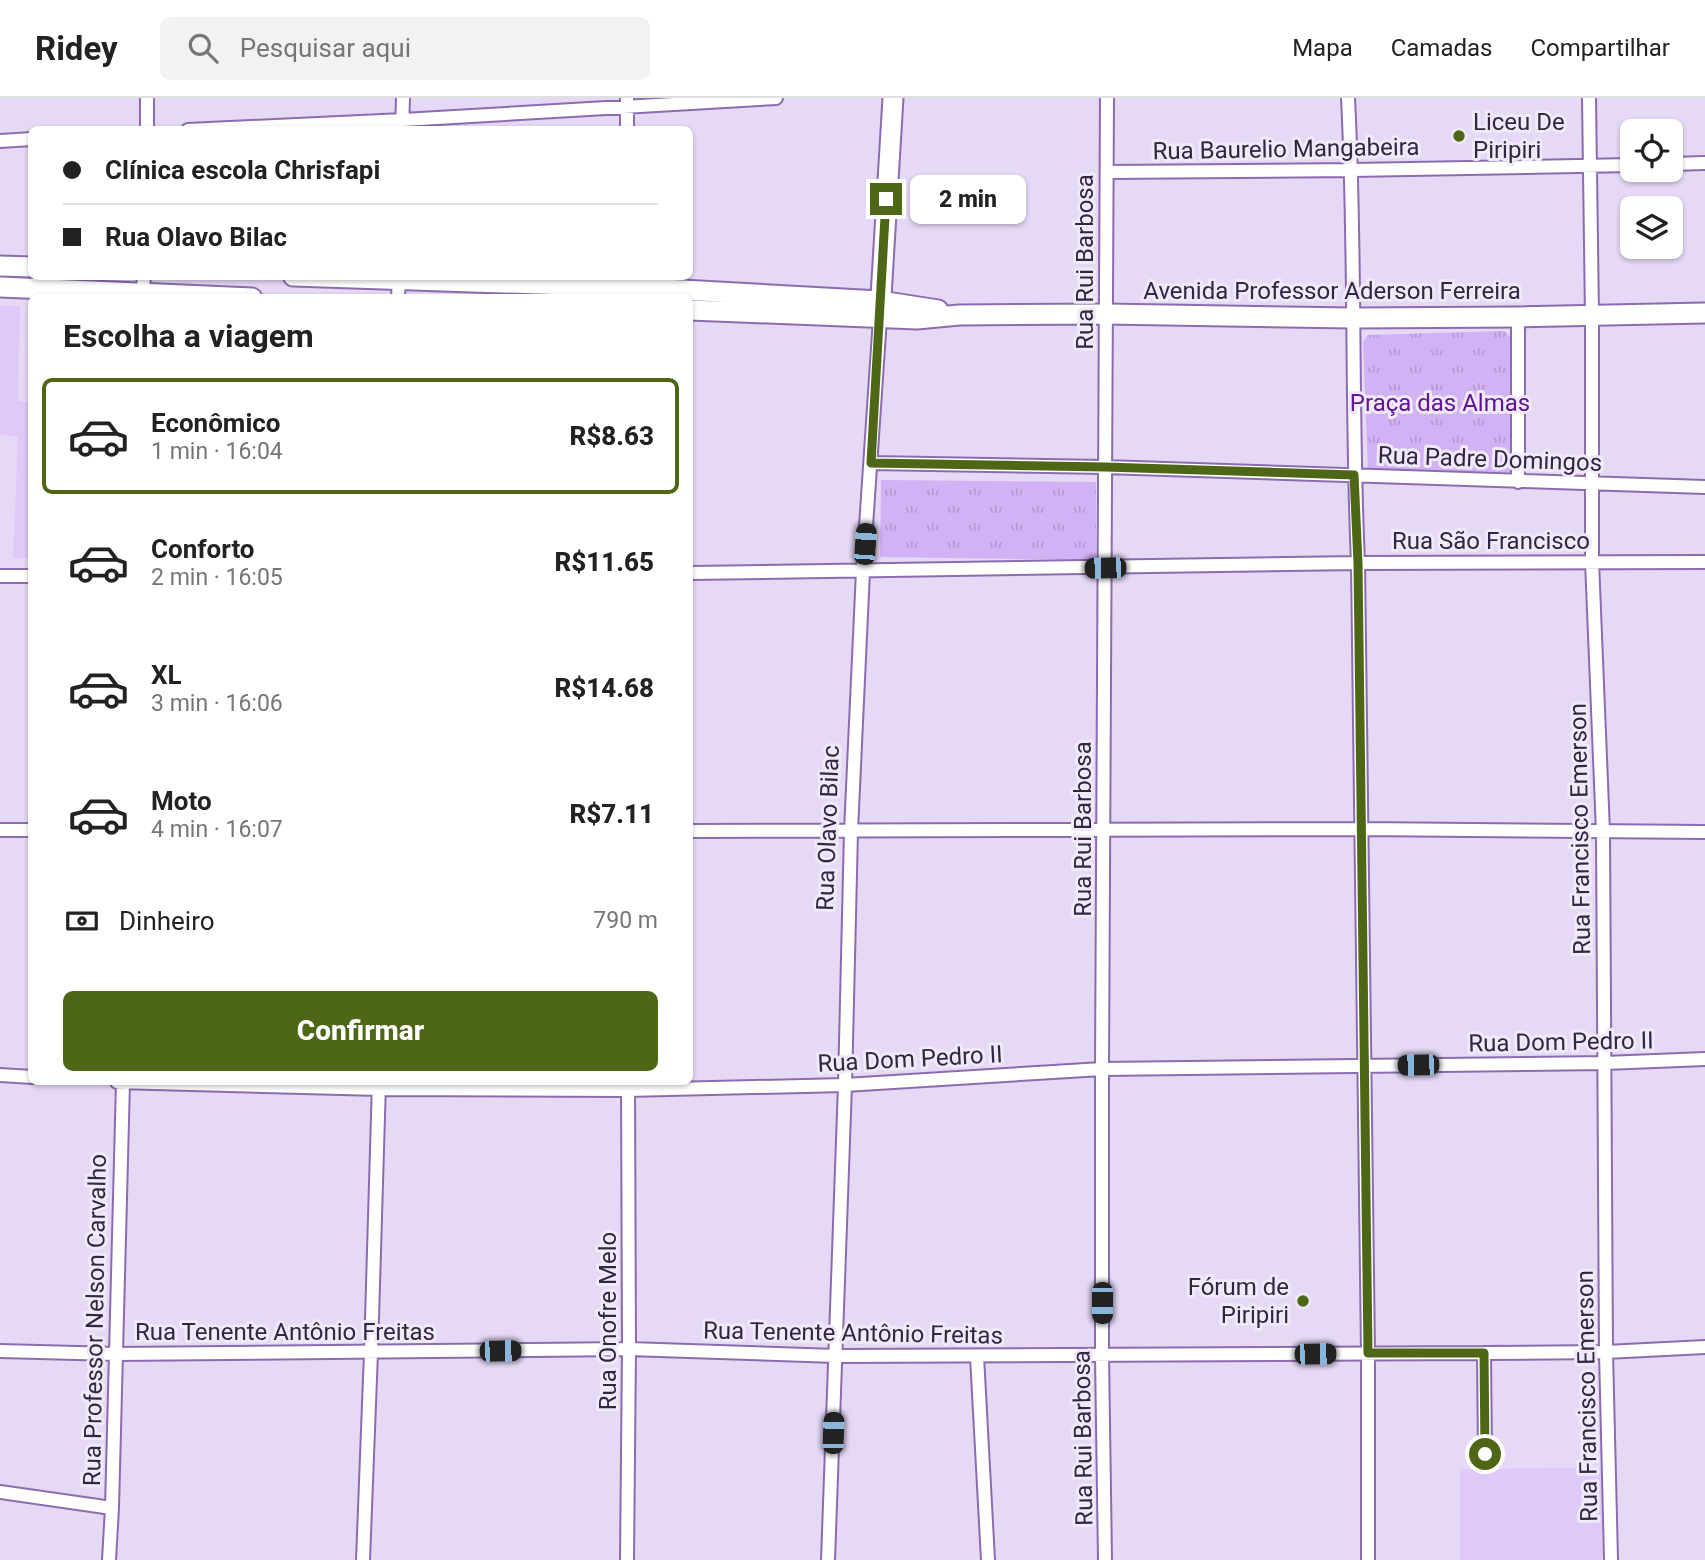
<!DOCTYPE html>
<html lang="pt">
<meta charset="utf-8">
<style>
:root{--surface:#fff;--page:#f2f2f2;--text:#222;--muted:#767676;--line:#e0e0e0;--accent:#4e6716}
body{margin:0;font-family:Roboto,sans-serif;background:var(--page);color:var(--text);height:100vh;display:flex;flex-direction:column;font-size:26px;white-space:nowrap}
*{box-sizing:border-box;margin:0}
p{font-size:23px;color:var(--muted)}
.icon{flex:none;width:38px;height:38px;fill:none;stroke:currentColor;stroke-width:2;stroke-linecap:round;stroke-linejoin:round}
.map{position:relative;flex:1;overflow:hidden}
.drawer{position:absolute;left:28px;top:196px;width:665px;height:791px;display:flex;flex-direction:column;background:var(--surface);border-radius:10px;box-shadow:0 2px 5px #0004}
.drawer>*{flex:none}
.top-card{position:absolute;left:28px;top:28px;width:665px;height:154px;border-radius:10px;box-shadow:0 2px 5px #0004;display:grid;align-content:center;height:154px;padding:0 35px;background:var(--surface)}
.buttons{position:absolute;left:1620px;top:21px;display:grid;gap:14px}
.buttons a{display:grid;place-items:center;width:63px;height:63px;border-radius:10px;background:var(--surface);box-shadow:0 2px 5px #0004;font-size:35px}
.end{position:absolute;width:32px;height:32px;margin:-16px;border:9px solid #4e6716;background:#fff;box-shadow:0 0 0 4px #fff}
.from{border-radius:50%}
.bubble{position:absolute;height:49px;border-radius:10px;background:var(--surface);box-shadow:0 2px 5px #0004;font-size:23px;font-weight:800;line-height:49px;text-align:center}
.car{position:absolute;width:21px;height:42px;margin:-21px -10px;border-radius:9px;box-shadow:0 0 5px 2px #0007;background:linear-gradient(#222 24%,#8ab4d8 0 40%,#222 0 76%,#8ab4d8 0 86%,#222 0)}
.top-card b{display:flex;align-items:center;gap:24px;height:66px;font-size:26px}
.top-card b+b{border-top:2px solid var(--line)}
.top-card i{width:18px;height:18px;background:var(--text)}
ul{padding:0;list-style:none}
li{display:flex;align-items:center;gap:21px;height:116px;margin:0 14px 10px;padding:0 21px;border:4px solid transparent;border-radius:10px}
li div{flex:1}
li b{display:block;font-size:26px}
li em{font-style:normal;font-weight:800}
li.active{border-color:var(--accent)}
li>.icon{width:63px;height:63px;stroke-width:1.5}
h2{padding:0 35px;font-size:32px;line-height:84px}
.pay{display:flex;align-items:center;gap:18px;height:77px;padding:0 35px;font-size:26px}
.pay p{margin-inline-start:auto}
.cta{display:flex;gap:14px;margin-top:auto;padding:14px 35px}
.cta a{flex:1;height:80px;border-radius:10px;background:var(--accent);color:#fff;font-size:28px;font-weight:800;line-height:80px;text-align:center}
header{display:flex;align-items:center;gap:42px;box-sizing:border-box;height:98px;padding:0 35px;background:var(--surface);border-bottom:2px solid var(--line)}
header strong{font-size:33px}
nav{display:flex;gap:38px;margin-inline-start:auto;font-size:24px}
.search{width:490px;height:63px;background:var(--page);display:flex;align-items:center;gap:18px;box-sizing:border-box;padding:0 24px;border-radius:10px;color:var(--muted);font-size:26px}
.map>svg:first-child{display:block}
.built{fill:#dec9f9}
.park{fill:url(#park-tufts)}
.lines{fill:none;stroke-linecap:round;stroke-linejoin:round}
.minor-casing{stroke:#8b6cae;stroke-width:16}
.primary-casing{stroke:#8b6cae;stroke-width:23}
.minor{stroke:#fff;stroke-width:12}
.primary{stroke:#fff;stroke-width:19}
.route{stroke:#4e6716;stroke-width:9}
.poi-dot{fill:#4e6716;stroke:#efe9f8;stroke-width:2.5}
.labels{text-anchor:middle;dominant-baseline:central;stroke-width:6;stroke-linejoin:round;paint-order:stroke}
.poi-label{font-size:24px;fill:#342642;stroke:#efe9f8;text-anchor:start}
.street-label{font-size:24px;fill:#342642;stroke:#efe9f8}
.park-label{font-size:24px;fill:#611497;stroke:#efe9f8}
</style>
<header>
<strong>Ridey</strong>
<div class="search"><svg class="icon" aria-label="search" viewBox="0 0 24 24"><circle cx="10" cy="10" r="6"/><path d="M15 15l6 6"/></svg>Pesquisar aqui</div>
<nav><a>Mapa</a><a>Camadas</a><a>Compartilhar</a></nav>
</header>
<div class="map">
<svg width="1705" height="1462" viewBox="0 0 1705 1462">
<defs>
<pattern id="park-tufts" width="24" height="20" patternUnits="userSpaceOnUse" patternTransform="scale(1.75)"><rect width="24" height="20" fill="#d1b2f5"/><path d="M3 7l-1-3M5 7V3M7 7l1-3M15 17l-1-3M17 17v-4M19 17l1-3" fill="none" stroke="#b499d3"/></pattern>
</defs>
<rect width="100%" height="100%" fill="#e5d9f6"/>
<path class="built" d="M 0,208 L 20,208 L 18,303 L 32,304 L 31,460 L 13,460 L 18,338 L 0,337 Z
M 1601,1370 L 1602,1462 L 1460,1462 L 1460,1371 Z"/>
<path class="park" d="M 1504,233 L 1511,239 L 1511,374 L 1368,373 L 1363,244 L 1368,237 Z
M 881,382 L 1096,384 L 1096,462 L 880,459 Z"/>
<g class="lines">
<g class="minor-casing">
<path id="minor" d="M 627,0 L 627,32
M 1348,0 C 1356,155 1351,310 1358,465 L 1368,1255 L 1368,1462
M 1589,0 L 1592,218 L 1592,463 L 1603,734 L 1606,1254 L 1611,1462
M 147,32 L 147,0
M 188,32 L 403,22 L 776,0
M 402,32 L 403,0
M 0,43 L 32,41
M 1671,66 L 1705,65
M 1107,74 L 1352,72 L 1633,67
M 142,200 L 144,178
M 398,200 L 399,178
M 628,200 L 628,178
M 871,365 L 1105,369 L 1705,389
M 1518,384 L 1518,219
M 690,475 L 1358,465 L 1705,464
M 0,478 L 32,478
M 0,732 L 32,732
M 690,733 L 1361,731 L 1705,734
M 0,977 L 32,979
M 117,984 L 379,991 L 628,992 L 845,987 L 1102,971 L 1605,965 L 1705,961
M 0,1253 L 115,1256 L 629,1251 L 836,1258 L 1484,1255 L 1606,1254 L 1705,1249
M 1484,1255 L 1485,1356
M 977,1258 L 988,1462
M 0,1394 L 112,1410
M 109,1462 L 112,1410 L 123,984
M 363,1462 L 371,1254 L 379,984
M 627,1462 L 629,1251 L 628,984
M 828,1462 L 845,987 L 851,733 L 863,473 L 880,220
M 1105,1462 L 1102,1257 L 1102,971 L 1107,0"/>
</g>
<g class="primary-casing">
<path id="primary" d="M 0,168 L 32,169
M 293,178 L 628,189 L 880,203 L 938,212
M 0,189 L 252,200
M 690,212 L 917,221 L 959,217 L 1105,216 L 1352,220 L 1518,219 L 1705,215
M 880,215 L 893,0"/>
</g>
<use href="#minor" class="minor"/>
<use href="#primary" class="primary"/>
</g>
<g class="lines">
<path class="route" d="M 886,101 L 871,365 L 1105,369 L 1354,377 L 1358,465 L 1368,1255 L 1484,1255 L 1485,1356"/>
</g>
<g class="poi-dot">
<circle cx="1459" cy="38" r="7"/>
<circle cx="1303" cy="1203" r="7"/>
</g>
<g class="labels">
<g class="poi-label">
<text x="1473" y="24">Liceu De<tspan x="1473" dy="28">Piripiri</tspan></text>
<text x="1289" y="1189" text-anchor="end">Fórum de<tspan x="1289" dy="28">Piripiri</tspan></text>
</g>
<g class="street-label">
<text transform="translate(1286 51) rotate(-1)">Rua Baurelio Mangabeira</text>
<text transform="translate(1085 164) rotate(-90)">Rua Rui Barbosa</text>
<text x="1332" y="193">Avenida Professor Aderson Ferreira</text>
<text transform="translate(1490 361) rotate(2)">Rua Padre Domingos</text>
<text x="1491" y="443">Rua São Francisco</text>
<text transform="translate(828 730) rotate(-88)">Rua Olavo Bilac</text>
<text transform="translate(1083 731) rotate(-90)">Rua Rui Barbosa</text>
<text transform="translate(1580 731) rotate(-91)">Rua Francisco Emerson</text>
<text transform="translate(1561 944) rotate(-1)">Rua Dom Pedro II</text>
<text transform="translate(910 961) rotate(-3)">Rua Dom Pedro II</text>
<text transform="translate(95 1222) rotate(-89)">Rua Professor Nelson Carvalho</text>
<text transform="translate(608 1223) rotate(-90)">Rua Onofre Melo</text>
<text x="285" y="1234">Rua Tenente Antônio Freitas</text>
<text transform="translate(853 1235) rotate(1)">Rua Tenente Antônio Freitas</text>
<text transform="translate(1587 1298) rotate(-91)">Rua Francisco Emerson</text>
<text transform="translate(1083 1340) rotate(-91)">Rua Rui Barbosa</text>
</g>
<g class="park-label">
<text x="1440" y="305">Praça das Almas</text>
</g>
</g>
</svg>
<div class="buttons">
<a><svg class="icon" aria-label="locate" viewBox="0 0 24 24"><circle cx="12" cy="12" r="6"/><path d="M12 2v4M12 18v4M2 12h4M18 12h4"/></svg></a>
<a><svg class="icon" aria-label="layers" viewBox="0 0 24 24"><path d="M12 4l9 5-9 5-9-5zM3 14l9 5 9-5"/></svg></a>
</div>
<i class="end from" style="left:1485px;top:1356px"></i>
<i class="end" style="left:886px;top:101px"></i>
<div class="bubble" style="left:910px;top:77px;width:116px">2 min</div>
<i class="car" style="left:865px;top:446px;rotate:4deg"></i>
<i class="car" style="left:1105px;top:470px;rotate:269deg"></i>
<i class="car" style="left:1418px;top:967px;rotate:269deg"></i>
<i class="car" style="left:1102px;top:1205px;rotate:180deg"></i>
<i class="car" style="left:500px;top:1253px;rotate:89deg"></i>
<i class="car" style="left:1315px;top:1256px;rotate:89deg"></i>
<i class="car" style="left:833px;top:1335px;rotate:2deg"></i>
<div class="top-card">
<b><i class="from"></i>Clínica escola Chrisfapi</b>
<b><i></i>Rua Olavo Bilac</b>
</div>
<section class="drawer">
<h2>Escolha a viagem</h2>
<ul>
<li class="active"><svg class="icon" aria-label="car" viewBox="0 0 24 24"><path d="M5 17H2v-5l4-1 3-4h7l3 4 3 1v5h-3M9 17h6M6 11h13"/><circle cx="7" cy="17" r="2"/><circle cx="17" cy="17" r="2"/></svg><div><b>Econômico</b><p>1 min · 16:04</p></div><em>R$8.63</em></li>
<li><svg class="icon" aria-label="car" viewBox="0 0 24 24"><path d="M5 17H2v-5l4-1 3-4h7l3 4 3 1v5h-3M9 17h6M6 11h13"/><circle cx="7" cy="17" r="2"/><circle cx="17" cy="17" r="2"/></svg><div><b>Conforto</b><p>2 min · 16:05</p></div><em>R$11.65</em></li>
<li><svg class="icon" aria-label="car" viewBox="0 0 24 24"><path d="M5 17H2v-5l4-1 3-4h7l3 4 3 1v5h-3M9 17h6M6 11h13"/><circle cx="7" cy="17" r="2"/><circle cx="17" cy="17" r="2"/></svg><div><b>XL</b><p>3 min · 16:06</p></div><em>R$14.68</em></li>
<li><svg class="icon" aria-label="car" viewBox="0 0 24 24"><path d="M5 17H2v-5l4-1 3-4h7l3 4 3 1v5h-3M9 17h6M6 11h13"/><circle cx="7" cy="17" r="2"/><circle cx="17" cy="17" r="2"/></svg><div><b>Moto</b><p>4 min · 16:07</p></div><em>R$7.11</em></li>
</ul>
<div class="pay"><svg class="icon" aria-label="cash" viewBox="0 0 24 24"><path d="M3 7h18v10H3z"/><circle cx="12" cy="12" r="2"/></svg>Dinheiro<p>790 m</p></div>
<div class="cta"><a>Confirmar</a></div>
</section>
</div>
